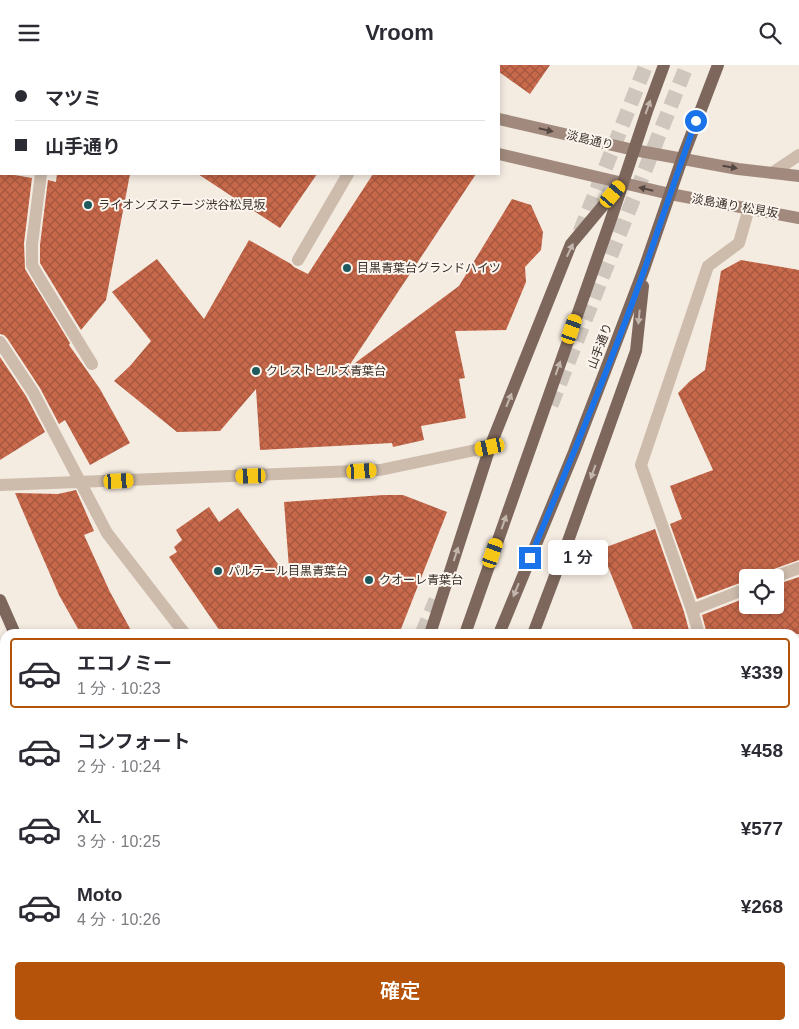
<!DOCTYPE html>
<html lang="ja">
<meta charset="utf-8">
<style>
:root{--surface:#fff;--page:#f7f7f7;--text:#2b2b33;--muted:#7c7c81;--line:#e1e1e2;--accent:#b45309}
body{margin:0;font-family:Helvetica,"Noto Sans JP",sans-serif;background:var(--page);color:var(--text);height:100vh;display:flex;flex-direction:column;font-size:19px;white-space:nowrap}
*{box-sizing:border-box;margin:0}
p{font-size:16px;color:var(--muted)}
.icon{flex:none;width:28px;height:28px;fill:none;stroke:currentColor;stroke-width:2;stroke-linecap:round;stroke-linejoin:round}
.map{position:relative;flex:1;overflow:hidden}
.details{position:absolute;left:0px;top:564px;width:800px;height:401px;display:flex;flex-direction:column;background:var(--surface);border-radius:15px 15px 0 0;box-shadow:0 2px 8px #0003}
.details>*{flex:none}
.hud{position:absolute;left:0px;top:0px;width:500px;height:110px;box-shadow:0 2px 8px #0003;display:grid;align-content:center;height:110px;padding:0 15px;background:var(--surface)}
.tools{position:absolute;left:739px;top:504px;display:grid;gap:10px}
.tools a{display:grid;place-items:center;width:45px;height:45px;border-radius:5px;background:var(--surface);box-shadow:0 2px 8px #0003;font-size:25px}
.end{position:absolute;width:22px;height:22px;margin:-11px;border:6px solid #1a73e8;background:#fff;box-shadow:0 0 0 2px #fff}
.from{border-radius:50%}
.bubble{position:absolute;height:35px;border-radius:5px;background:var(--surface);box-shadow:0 2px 8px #0003;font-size:16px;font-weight:600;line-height:35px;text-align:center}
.car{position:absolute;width:15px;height:30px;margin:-15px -8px;border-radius:6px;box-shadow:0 0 4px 1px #0007;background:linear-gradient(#f5c518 24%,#345 0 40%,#f5c518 0 76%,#345 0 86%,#f5c518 0)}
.hud b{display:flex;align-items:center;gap:18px;height:48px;font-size:19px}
.hud b+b{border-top:1px solid var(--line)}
.hud i{width:12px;height:12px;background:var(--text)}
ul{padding:9px 0 0;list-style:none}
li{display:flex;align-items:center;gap:15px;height:70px;margin:0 10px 8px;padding:0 5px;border:2px solid transparent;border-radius:5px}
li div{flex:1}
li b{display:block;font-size:19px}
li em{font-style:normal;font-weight:600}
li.on{border-color:var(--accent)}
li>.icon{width:45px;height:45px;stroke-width:1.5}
.button{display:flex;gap:10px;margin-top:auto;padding:10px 15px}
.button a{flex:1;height:58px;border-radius:5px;background:var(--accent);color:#fff;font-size:20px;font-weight:600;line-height:58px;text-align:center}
header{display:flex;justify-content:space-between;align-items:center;height:65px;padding:0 15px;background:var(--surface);font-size:22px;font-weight:600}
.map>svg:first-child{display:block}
.building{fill:url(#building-cross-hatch)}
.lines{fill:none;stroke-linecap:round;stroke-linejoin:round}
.highway-tunnel{stroke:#cfc6bd;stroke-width:15;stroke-dasharray:15 8;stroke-linecap:butt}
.lane{stroke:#cdbbac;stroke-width:12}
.street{stroke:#cdbbac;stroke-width:12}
.secondary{stroke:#a18a7d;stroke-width:12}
.primary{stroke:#7d675c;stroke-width:12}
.oneway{fill:#c2b5ac}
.oneway2{fill:#544640}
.route{stroke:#1a73e8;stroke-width:6}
.poi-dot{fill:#1f5a5e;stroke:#fbf5ee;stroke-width:2}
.labels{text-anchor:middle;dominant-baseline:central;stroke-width:4;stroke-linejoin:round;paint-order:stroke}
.street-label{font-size:12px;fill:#3b302b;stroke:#fbf5ee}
.poi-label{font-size:12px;fill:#3b302b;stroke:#fbf5ee;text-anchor:start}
</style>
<header><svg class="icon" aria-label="menu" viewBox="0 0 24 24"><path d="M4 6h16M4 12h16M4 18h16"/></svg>Vroom<svg class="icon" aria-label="search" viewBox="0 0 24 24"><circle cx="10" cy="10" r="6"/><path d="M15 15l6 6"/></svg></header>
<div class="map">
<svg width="799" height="964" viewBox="0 0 799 964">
<defs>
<pattern id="building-cross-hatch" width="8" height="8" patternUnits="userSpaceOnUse" patternTransform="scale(1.25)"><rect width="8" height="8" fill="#c8694b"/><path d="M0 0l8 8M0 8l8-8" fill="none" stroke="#a4573f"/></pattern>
</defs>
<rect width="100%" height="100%" fill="#f4ebe1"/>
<path class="building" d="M 488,0 L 550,0 L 530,29 L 499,7 L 499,1 L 490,1 Z
M 0,107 L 1,109 L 9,109 L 32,113 L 24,178 L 25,204 L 70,278 L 69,280 L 100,324 L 130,378 L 90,400 L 65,355 L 59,359 L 40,323 L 7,273 L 4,270 L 0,269 Z
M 57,109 L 130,109 L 106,235 L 81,265 L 40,198 L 40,180 L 48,115 L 56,117 Z
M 198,109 L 317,109 L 280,163 Z
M 373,109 L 476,109 L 347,304 L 459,221 L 512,134 L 531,140 L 543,167 L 541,185 L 525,202 L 526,217 L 506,265 L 455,266 L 465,313 L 459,314 L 466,353 L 421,361 L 424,375 L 393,382 L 392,378 L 260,385 L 256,324 L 220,366 L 177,367 L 114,316 L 130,301 L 151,276 L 112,227 L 157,194 L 204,254 L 249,175 L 291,199 L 294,202 L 308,209 Z
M 741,195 L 799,205 L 799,495 L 771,505 L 768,507 L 766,512 L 748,512 L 748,515 L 697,534 L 670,459 L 682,454 L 670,421 L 713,405 L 678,328 L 690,316 L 705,305 L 721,206 Z
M 0,292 L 26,331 L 45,367 L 0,395 Z
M 76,425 L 94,466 L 84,470 L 110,527 L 133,569 L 81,569 L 59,530 L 15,428 L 58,429 Z
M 384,430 L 403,430 L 447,447 L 399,569 L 222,569 L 169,492 L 177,487 L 174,482 L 182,475 L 176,465 L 209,442 L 219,457 L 238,443 L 290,516 L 284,437 Z
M 655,464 L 684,547 L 690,569 L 635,569 L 601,484 Z
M 799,512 L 799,569 L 707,569 L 702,550 L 748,532 L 748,540 L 775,540 L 775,520 Z"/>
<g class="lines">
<path class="highway-tunnel" d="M 580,167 L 646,0
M 551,340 L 687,0
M 422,569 L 436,535"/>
<path class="lane" d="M 298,195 L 348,109
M 774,512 L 799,503
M 692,545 L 748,523"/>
<path class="street" d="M 51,1 L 51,0
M 772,108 L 799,90
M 41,109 L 32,179 L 32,200 L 40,214 L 92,299
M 0,277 L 33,327 L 107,468 L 185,569
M 0,420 L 380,405 L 490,382
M 699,569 L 692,545 L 641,400 L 708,201 L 739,178 L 749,143
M 795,740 L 799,742
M 0,930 L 5,928
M 468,960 L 471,964"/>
<path class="secondary" d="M 155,0 L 160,1
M 278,0 L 283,1
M 499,54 L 634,85 L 738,104 L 799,111
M 499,89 L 670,129 L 799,153"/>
<path class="primary" d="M 0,535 L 15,569
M 430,569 L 490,382 L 571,179 L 617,124
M 465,569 L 611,154 L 647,46 L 664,0
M 499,569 L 574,387 L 609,296 L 644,204 L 682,94 L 718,0
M 533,569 L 567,479 L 636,286 L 643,221
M 165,960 L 166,964
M 204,960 L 206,964
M 277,964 L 281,960
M 324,964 L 325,960
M 357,964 L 358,960
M 392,964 L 393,960"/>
</g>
<defs><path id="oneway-solid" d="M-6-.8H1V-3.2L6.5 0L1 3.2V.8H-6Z" transform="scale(1.25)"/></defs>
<g class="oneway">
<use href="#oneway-solid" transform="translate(648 42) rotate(-70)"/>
<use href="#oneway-solid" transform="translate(570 185) rotate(-65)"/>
<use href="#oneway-solid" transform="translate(639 252) rotate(96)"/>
<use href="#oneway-solid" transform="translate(558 303) rotate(-71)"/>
<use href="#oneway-solid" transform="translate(509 335) rotate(-68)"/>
<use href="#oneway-solid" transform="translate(593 407) rotate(110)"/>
<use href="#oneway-solid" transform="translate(504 457) rotate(-71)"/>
<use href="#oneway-solid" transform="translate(456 489) rotate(-72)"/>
<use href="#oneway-solid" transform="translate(516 525) rotate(112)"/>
</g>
<g class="oneway2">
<use href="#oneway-solid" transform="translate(546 65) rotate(13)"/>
<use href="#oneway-solid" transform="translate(730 102) rotate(10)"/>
<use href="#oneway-solid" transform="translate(646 124) rotate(-167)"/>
</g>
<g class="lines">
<path class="route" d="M 530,493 C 570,397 610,301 645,203 C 662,154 678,105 696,56"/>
</g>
<g class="poi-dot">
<circle cx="88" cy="140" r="5"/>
<circle cx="347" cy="203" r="5"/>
<circle cx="256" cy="306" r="5"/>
<circle cx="218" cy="506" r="5"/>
<circle cx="369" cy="515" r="5"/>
</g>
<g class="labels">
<g class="street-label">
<text transform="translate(590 75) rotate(13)">淡島通り</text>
<text transform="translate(735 141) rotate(10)">淡島通り 松見坂</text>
<text transform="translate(600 281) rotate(-69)">山手通り</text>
</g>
<g class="poi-label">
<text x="98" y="140">ライオンズステージ渋谷松見坂</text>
<text x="357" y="203">目黒青葉台グランドハイツ</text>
<text x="266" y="306">クレストヒルズ青葉台</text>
<text x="228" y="506">パルテール目黒青葉台</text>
<text x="379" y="515">クオーレ青葉台</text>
</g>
</g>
</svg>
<div class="tools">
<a><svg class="icon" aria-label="locate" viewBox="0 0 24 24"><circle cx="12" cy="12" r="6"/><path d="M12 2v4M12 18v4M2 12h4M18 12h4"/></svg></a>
</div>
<i class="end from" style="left:696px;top:56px"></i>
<i class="end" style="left:530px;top:493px"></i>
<div class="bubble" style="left:548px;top:475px;width:60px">1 分</div>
<i class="car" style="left:613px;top:129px;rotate:40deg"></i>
<i class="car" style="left:572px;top:264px;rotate:19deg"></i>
<i class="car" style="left:490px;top:382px;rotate:258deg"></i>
<i class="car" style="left:362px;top:406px;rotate:87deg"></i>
<i class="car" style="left:251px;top:411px;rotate:268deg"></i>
<i class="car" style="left:119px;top:416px;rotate:87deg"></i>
<i class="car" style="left:493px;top:488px;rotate:19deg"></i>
<div class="hud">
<b><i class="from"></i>マツミ</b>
<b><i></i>山手通り</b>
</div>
<section class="details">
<ul>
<li class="on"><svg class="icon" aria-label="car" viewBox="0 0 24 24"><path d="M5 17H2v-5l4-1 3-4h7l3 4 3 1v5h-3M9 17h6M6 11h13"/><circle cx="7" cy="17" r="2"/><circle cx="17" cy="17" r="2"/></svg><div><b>エコノミー</b><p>1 分 · 10:23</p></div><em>¥339</em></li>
<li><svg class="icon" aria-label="car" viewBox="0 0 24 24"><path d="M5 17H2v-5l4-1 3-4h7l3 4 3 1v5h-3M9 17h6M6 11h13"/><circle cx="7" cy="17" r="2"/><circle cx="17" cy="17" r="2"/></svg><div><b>コンフォート</b><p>2 分 · 10:24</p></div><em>¥458</em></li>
<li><svg class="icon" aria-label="car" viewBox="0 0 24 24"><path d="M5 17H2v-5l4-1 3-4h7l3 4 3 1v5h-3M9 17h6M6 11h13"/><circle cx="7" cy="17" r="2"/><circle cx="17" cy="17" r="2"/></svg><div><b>XL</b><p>3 分 · 10:25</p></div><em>¥577</em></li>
<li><svg class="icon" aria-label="car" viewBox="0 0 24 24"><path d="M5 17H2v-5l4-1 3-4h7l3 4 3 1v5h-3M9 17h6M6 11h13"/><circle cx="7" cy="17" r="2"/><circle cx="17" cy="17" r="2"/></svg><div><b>Moto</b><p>4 分 · 10:26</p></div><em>¥268</em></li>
</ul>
<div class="button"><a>確定</a></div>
</section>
</div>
